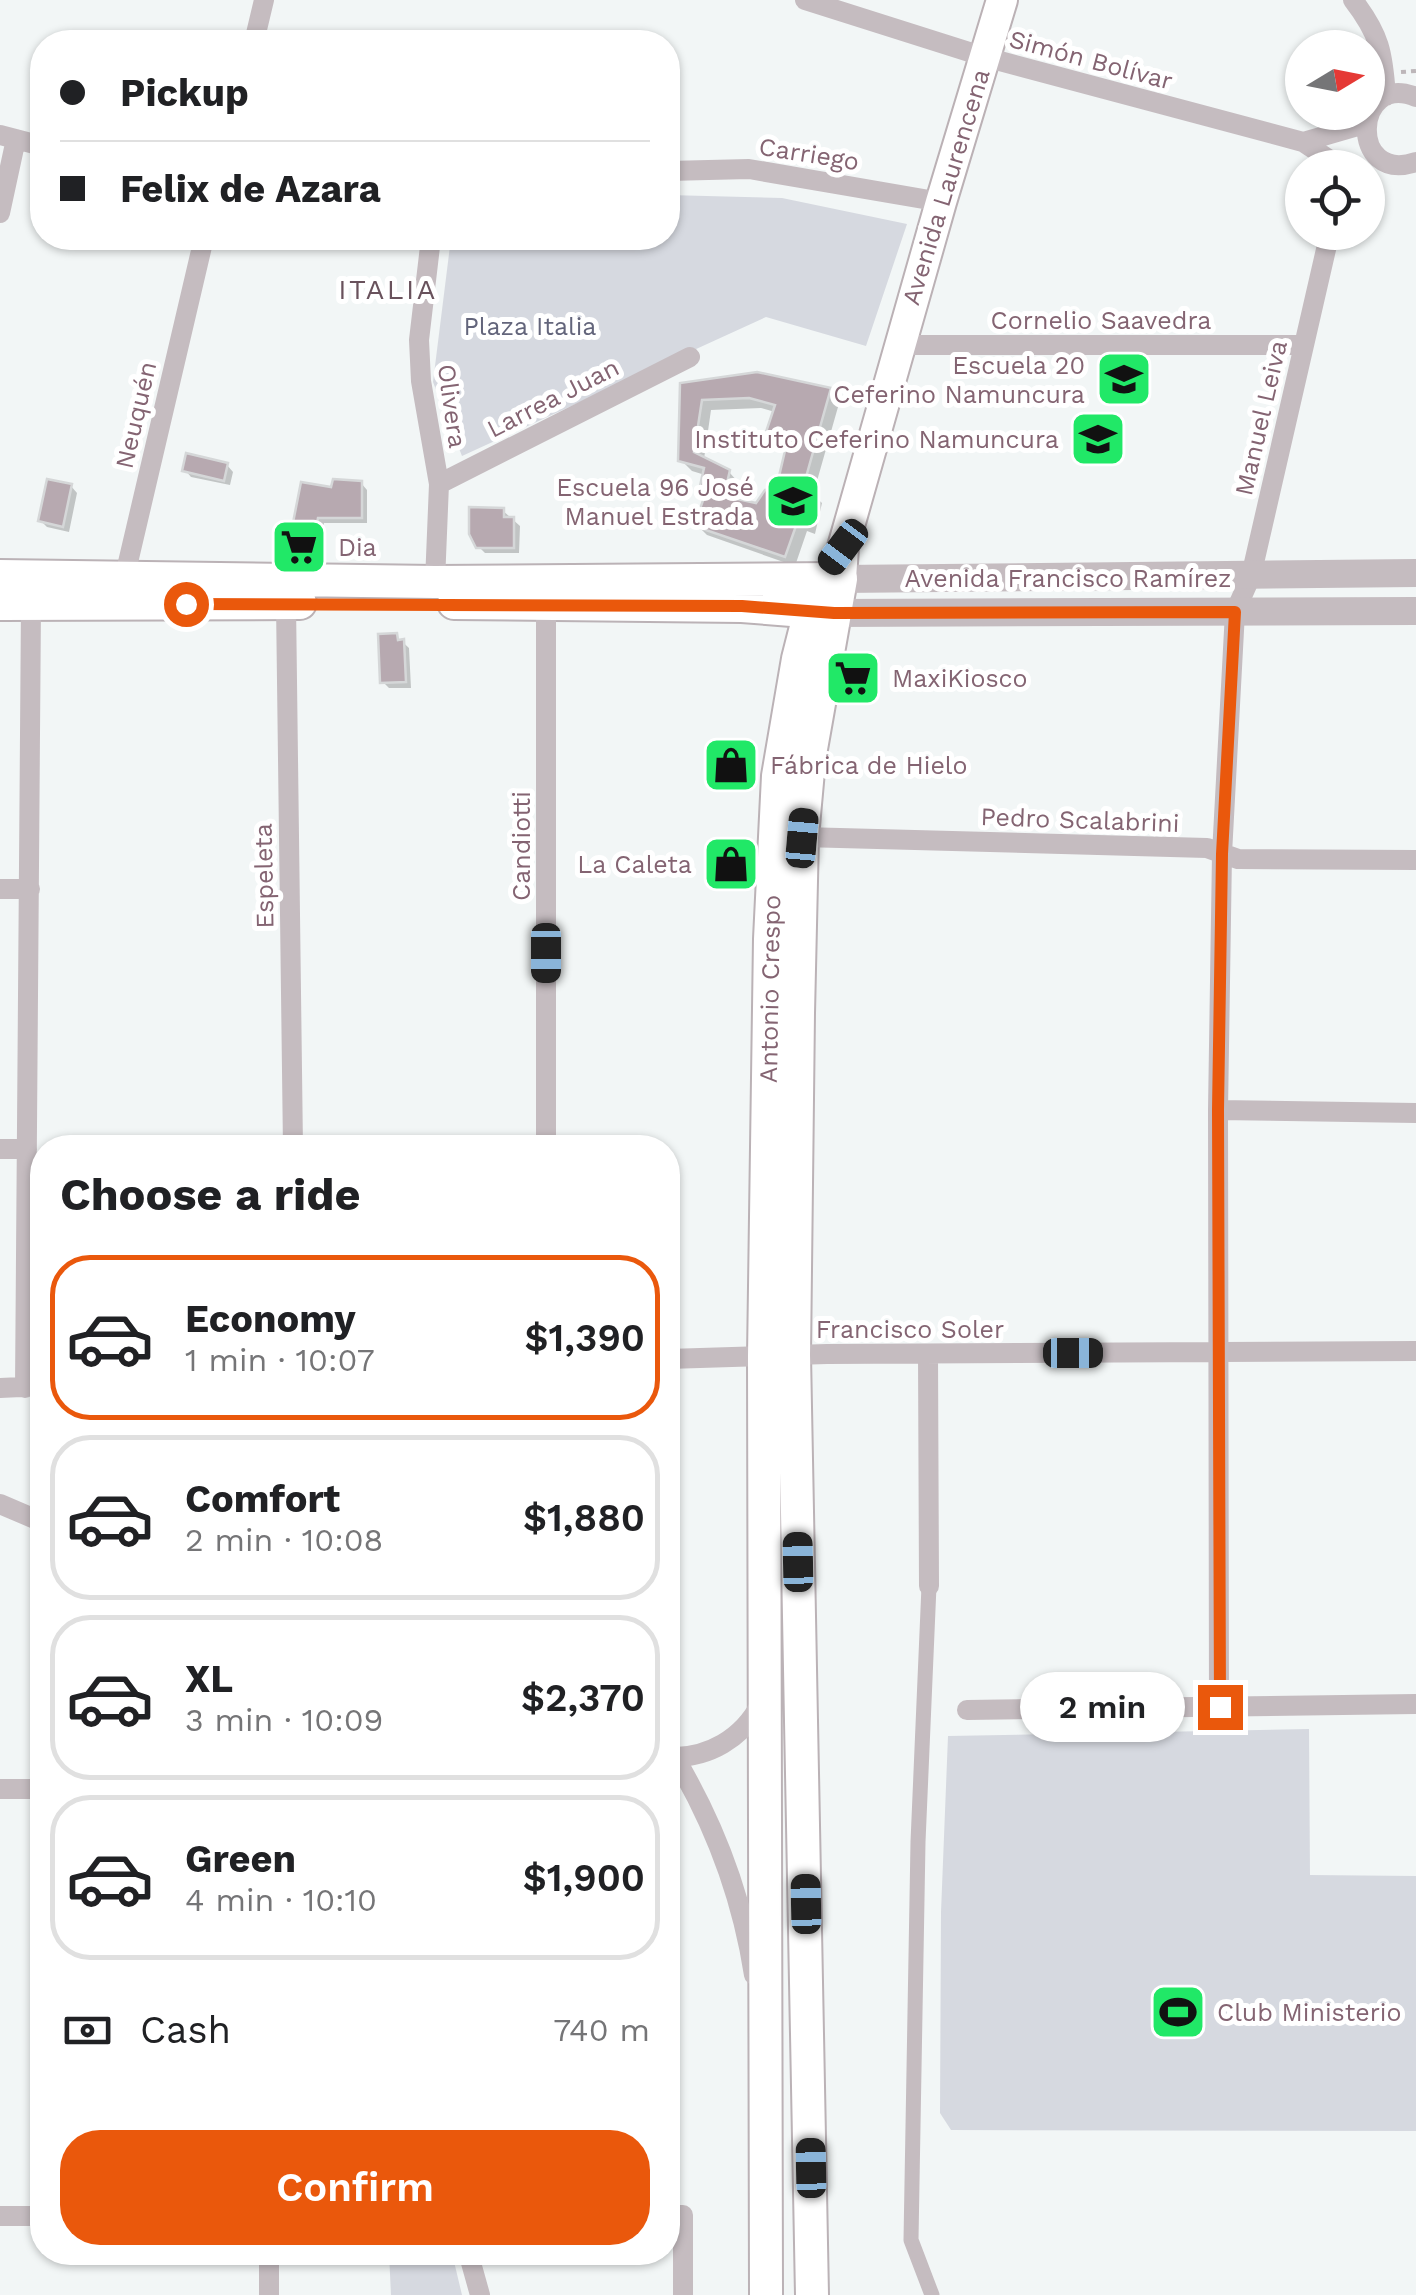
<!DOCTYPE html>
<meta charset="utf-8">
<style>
:root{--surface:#fff;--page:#f6f6f6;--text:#202124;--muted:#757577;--line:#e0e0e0;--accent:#ea580c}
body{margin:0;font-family:"Work Sans",sans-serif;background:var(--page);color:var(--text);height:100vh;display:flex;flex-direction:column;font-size:38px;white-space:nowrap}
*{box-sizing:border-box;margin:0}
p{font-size:32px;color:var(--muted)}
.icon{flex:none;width:55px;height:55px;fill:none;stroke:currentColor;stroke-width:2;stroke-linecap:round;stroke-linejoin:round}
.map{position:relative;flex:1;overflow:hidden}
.side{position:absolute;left:30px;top:1135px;width:650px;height:1130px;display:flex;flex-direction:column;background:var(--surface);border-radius:40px;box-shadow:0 2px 8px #0004}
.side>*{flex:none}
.banner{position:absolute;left:30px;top:30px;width:650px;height:220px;border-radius:40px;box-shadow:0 2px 8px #0004;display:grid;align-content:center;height:220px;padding:0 30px;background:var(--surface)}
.needle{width:65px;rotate:80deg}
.tools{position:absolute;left:1285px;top:30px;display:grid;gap:20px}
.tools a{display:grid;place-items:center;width:100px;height:100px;border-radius:50%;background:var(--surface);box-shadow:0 2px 8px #0004;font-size:50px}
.end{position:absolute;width:45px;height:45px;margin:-22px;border:12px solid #ea580c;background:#fff;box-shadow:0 0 0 5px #fff}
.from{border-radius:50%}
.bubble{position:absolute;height:70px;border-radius:35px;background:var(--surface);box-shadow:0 2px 8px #0004;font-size:32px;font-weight:600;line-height:70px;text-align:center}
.car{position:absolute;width:30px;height:60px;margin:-30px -15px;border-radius:12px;box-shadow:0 0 8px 2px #0007;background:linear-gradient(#222 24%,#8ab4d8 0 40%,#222 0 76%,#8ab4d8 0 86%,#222 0)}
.banner b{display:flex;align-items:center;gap:35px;height:95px;font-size:38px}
.banner b+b{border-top:2px solid var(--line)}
.banner i{width:25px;height:25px;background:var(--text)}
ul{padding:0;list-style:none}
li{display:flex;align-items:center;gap:30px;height:165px;margin:0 20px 15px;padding:0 10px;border:5px solid var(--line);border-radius:40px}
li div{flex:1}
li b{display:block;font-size:38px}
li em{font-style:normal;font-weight:600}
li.current{border-color:var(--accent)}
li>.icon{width:90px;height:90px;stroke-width:1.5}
h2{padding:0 30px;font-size:45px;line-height:120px}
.pay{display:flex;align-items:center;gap:25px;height:110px;padding:0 30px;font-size:38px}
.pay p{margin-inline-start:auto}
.button{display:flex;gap:20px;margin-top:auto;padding:20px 30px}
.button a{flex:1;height:115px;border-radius:40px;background:var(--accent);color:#fff;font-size:40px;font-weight:600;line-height:115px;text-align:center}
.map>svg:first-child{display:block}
.green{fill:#d6d9e0}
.shadow{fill:#0003;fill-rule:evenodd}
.building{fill:#b7a9b0;stroke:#d5d7d8;stroke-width:2.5;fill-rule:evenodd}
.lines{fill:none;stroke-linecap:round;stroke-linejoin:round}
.secondary-casing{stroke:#bbb1b5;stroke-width:34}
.primary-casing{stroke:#bbb2b6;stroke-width:36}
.path{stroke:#bdb6b9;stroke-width:4;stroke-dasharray:5 5;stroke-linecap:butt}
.pedestrian{stroke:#c5bcc0;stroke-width:15}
.minor{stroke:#c5bcc0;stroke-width:20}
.tertiary{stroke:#c5bcc0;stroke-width:28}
.secondary{stroke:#fff;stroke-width:30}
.primary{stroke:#fff;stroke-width:32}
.route{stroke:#ea580c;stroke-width:12}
.labels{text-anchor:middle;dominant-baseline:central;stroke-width:10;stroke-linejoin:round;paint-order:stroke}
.street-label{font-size:25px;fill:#846472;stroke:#fff}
.park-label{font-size:25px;fill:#63657b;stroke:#fff}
.poi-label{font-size:25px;fill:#846472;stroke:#fff;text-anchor:end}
.neighbourhood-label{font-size:28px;letter-spacing:2.5px;fill:#69525c;stroke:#fff}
</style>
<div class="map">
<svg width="1416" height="2295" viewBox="0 0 1416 2295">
<rect width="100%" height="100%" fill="#f2f6f6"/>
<path class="green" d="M 668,195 L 782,198 L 907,224 L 866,346 L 766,317 L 462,456 L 433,382 L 451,238 L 668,238 Z
M 1309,1729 L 1310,1875 L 1416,1876 L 1416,2131 L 951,2130 L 940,2113 L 941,1912 L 948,1736 Z
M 389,2253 L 452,2253 L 462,2295 L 391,2295 Z"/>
<path class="shadow" d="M 683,385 L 830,390 L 840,400 L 813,495 L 822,503 L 815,534 L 807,531 L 795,566 L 707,535 L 697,525 L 709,491 L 705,475 L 692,471 L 681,460 ZM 761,408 L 775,412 L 769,431 L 780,442 L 789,444 L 778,491 L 758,506 L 735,501 L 739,483 L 729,472 L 704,459 L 711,410 Z
M 227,465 L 233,472 L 230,485 L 191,477 L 185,470 Z
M 361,483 L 367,490 L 367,523 L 324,523 L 318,553 L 299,549 L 292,542 L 333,490 Z
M 71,486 L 77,493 L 69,532 L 47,527 L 40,520 Z
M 502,510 L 520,526 L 519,553 L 485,553 L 478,546 Z
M 396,636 L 409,648 L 411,688 L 389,688 L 383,682 Z"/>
<path class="building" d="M 757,372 L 831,388 L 803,488 L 813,491 L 805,525 L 797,523 L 785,557 L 694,526 L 707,489 L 700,486 L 704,468 L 678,461 L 680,383 ZM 749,398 L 775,405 L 766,432 L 788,438 L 776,489 L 765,490 L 756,503 L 724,496 L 730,470 L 694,452 L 702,400 Z
M 186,453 L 228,463 L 224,481 L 182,471 Z
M 47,479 L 72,484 L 63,527 L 38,521 Z
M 333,479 L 362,481 L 362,518 L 318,518 L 312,548 L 289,543 L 301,482 L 331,487 Z
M 469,507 L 504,508 L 504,517 L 514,517 L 514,548 L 476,548 L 469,534 Z
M 397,633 L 398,640 L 404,639 L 406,682 L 380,683 L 378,634 Z"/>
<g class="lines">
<g class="secondary-casing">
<path id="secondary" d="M 841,579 L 843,547 L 941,202 L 1002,0"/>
</g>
<g class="primary-casing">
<path id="primary" d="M 0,576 L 435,582 L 841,579 L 809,760 L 802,837 L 798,1013 L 794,1355 L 812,2295
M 454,603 L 742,606 L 830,613
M 0,604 L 300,603
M 766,2295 L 764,1356 L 770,939 L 778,776 L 798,659 L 818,580"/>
</g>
<path class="path" d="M 1401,72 L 1416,71"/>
<path class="pedestrian" d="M 929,1586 L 918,1842 L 911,2240 L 932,2295"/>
<path class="minor" d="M 805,0 L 985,57 L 1303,142 L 1365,124
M 1353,0 C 1380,35 1383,53 1386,96
M 254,42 L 264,0
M 1416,97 C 1353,71 1348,185 1416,162
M 0,135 L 42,146
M 1303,142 L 1342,168
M 668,171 L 749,169 L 941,202
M 0,213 L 16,139
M 431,238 L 419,340 L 421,381 L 439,484 L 435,582
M 899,345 L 1303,345
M 439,484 L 690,357
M 122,588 L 204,238
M 286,603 L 293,1148
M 546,604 L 546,1148
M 802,837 L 1207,848 L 1238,859 L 1416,860
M 0,889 L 30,889
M 1218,1110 L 1416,1113
M 0,1149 L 27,1149
M 928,1354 L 929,1586
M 668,1359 L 827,1354 L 1416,1351
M 0,1388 L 42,1386
M 25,1388 L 31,604
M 0,1504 L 42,1522
M 1219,1707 L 1218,1110 L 1222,854 L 1235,612 L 1251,576 L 1330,232
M 967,1710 L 1416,1704
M 668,1757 C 708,1759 743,1738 761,1703
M 675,1758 C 715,1825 742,1897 754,1975
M 0,1789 L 42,1789
M 668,2215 L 683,2215 L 683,2295
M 0,2216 L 42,2216
M 269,2252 L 269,2295
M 468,2252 L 480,2295"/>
<path class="tertiary" d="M 841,579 L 1416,573
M 834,613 L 1416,611"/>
<use href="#secondary" class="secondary"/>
<use href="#primary" class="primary"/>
</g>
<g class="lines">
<path class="route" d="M 186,604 L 742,606 L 834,613 L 1235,612 L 1222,854 L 1218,1110 L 1220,1707"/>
</g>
<defs>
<g id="school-square" transform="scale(2.875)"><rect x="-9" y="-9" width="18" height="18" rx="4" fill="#21e867" stroke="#fff"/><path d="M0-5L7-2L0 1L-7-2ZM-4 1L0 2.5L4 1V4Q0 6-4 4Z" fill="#111"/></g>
<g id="supermarket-square" transform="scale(2.875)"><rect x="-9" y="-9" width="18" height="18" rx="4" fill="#21e867" stroke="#fff"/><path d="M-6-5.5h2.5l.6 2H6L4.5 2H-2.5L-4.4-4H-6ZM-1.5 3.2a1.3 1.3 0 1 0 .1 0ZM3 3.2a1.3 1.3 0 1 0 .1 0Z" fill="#111"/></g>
<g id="shop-square" transform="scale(2.875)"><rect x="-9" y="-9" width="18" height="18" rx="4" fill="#21e867" stroke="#fff"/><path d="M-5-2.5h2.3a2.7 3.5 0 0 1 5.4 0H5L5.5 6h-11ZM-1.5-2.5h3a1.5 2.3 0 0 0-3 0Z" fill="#111"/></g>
<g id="stadium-square" transform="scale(2.875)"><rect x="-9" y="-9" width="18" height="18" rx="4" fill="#21e867" stroke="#fff"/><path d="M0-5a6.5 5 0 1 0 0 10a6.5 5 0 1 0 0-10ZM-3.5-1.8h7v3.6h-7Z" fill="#111"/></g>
</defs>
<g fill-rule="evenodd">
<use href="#school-square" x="1124" y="379"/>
<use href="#school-square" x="1098" y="439"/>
<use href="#school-square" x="793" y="501"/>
<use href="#supermarket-square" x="299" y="547"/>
<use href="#supermarket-square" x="853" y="678"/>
<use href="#shop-square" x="731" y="765"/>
<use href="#shop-square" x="731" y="864"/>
<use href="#stadium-square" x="1178" y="2012"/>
</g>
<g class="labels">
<g class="street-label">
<text transform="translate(1091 60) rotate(15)">Simón Bolívar</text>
<text transform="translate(809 154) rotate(9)">Carriego</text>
<text transform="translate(946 187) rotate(-73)">Avenida Laurencena</text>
<text x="1101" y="320">Cornelio Saavedra</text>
<text transform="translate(553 398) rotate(-27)">Larrea Juan</text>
<text transform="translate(452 406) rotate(82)">Olivera</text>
<text transform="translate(136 415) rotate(-77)">Neuquén</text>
<text transform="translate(1261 418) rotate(-77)">Manuel Leiva</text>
<text x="1068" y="578">Avenida Francisco Ramírez</text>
<text transform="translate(1080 820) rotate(2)">Pedro Scalabrini</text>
<text transform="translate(521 846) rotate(-90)">Candiotti</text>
<text transform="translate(264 876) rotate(-91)">Espeleta</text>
<text transform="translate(770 989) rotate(-89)">Antonio Crespo</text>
<text x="910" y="1329">Francisco Soler</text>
</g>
<g class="park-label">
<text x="530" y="326">Plaza Italia</text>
</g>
<g class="poi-label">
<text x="1085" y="365">Escuela 20<tspan x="1085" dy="29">Ceferino Namuncura</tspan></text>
<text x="1059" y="439">Instituto Ceferino Namuncura</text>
<text x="754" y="487">Escuela 96 José<tspan x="754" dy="29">Manuel Estrada</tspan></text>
<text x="338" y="547" text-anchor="start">Dia</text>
<text x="892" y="678" text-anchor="start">MaxiKiosco</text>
<text x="770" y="765" text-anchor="start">Fábrica de Hielo</text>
<text x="692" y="864">La Caleta</text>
<text x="1217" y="2012" text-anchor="start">Club Ministerio</text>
</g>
<g class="neighbourhood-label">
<text x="388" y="289">ITALIA</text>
</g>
</g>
</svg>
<div class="tools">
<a><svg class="needle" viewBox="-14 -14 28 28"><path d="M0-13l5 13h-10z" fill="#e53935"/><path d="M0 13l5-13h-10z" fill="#757577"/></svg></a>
<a><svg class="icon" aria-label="locate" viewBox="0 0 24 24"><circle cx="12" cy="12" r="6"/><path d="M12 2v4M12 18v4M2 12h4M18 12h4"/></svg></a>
</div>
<i class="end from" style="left:186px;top:604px"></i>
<i class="end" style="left:1220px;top:1707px"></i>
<div class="bubble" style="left:1020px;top:1672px;width:165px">2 min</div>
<i class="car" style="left:843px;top:547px;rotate:217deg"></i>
<i class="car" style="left:802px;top:838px;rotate:5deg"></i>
<i class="car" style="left:546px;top:953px;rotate:180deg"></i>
<i class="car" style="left:1073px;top:1353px;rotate:90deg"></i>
<i class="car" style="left:798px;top:1562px;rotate:359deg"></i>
<i class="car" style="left:806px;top:1904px;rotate:359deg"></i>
<i class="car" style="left:811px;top:2168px;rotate:359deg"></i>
<div class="banner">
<b><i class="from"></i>Pickup</b>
<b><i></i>Felix de Azara</b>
</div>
<section class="side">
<h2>Choose a ride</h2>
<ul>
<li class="current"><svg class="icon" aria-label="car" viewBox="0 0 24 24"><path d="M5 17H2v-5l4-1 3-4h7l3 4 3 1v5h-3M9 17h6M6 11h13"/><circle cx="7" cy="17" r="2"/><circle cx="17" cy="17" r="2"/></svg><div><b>Economy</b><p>1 min · 10:07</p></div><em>$1,390</em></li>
<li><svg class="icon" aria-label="car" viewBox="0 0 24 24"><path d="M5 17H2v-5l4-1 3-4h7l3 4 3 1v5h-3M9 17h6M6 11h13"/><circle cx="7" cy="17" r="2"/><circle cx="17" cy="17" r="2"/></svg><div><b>Comfort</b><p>2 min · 10:08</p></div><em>$1,880</em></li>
<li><svg class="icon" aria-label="car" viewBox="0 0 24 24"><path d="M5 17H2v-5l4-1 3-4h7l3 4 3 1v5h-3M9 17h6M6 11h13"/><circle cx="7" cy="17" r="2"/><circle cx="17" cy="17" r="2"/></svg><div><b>XL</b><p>3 min · 10:09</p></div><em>$2,370</em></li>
<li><svg class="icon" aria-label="car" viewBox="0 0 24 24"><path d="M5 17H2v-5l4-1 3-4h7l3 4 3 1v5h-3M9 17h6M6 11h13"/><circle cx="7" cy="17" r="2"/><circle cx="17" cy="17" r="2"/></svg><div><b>Green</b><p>4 min · 10:10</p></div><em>$1,900</em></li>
</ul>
<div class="pay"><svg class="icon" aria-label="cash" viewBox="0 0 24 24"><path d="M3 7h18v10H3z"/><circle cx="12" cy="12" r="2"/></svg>Cash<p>740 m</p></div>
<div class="button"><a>Confirm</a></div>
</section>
</div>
